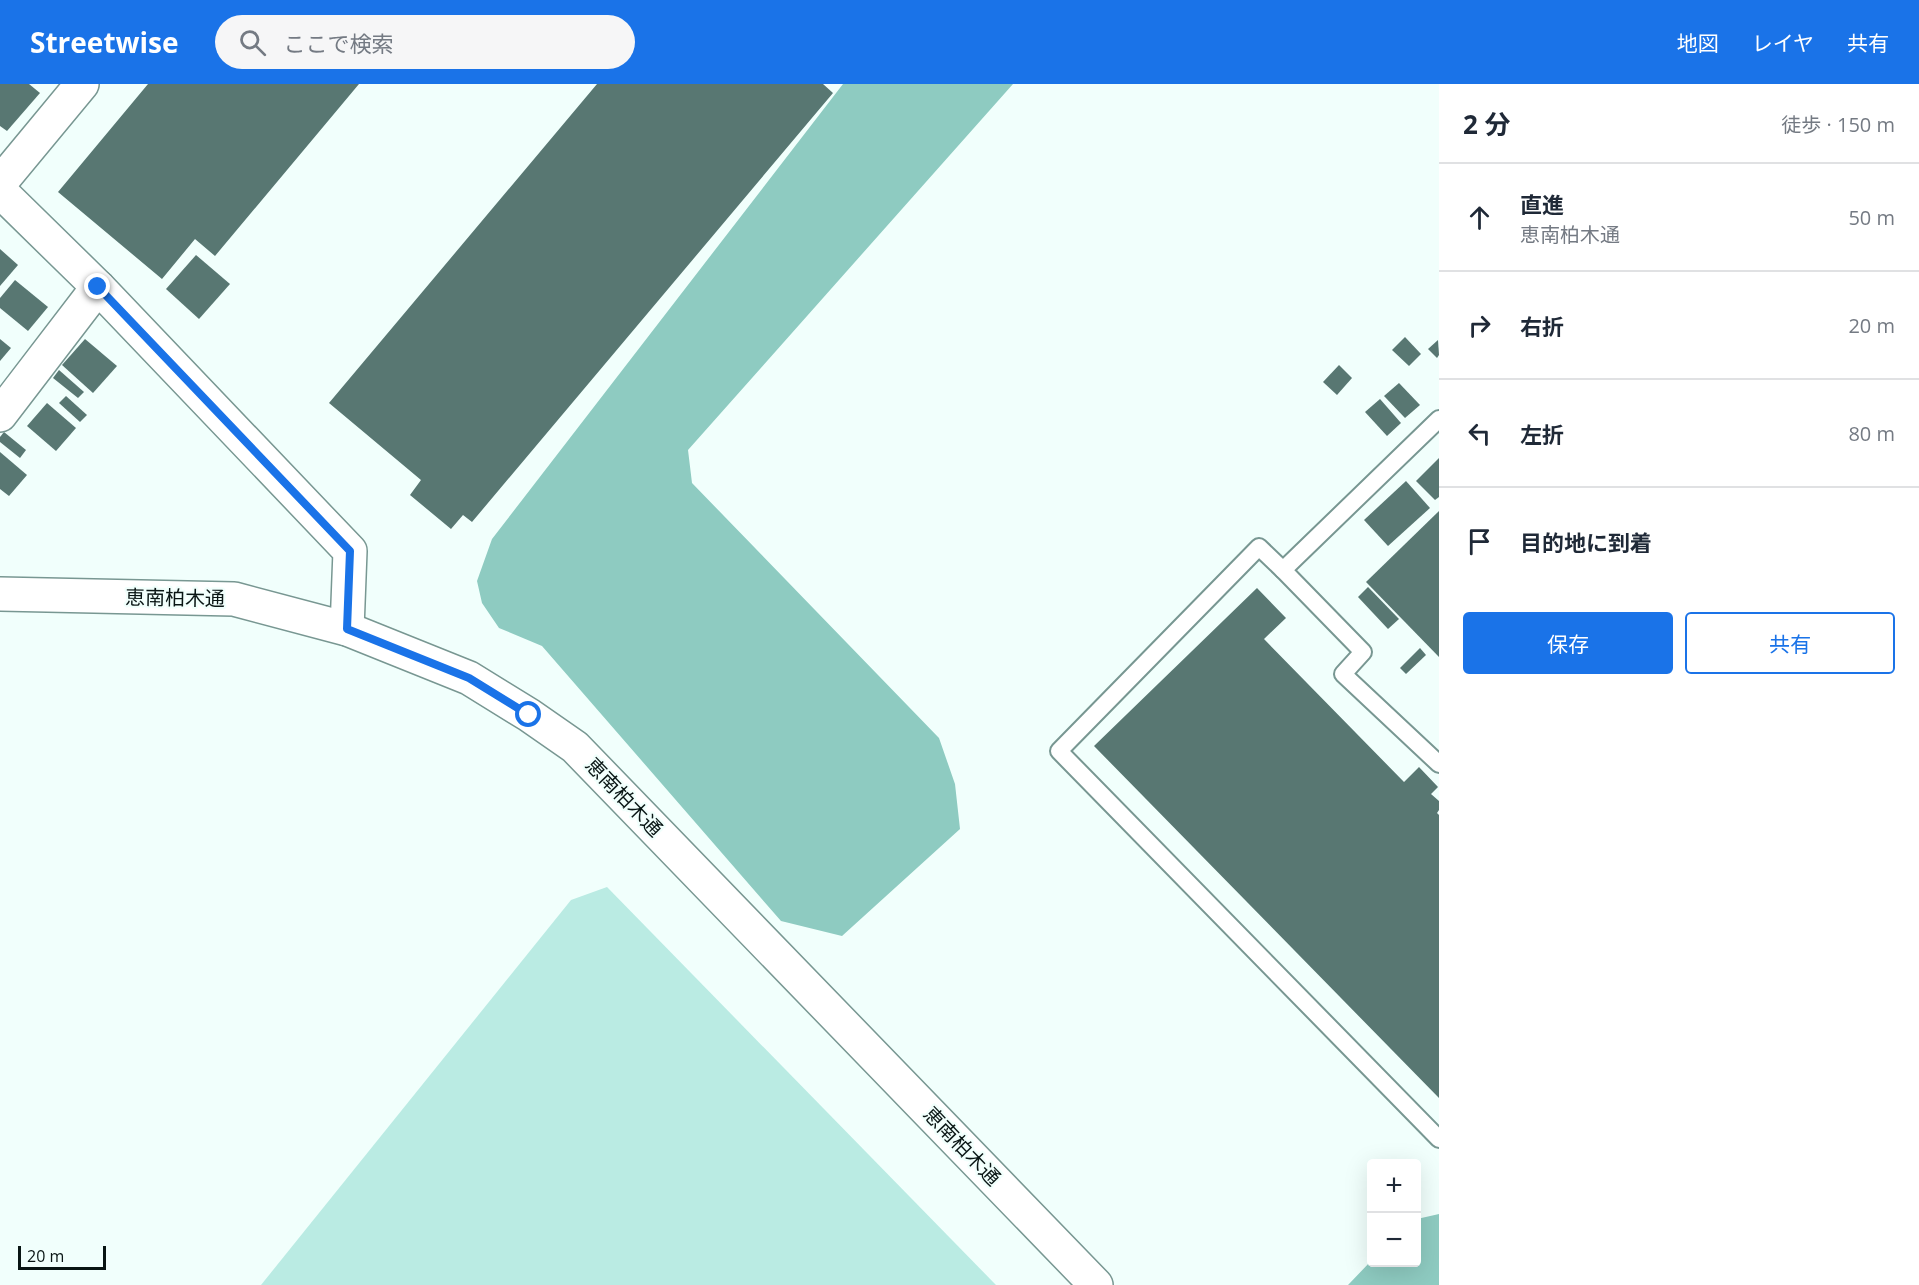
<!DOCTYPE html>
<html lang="ja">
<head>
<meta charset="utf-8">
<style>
	body { margin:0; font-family:"Open Sans","Noto Sans JP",sans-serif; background:#f6f6f7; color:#1f2937 }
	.controls { position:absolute; right:18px; bottom:18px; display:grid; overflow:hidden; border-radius:6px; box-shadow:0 6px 24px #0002 }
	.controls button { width:54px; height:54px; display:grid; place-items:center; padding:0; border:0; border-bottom:2px solid #e0e1e3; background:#fff; color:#1f2937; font:30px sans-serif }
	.scale { position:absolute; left:18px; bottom:15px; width:88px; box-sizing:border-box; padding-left:6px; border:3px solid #091514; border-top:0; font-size:16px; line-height:21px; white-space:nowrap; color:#091514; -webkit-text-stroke:4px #f1fffc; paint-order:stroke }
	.stop { position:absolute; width:18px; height:18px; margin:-14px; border:4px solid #1a73e8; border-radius:50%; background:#fff }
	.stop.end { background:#1a73e8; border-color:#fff; box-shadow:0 2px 6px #0008 }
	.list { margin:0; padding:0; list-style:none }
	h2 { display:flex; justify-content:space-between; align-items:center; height:78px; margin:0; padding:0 24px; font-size:26px }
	h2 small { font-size:20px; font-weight:400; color:#747a83 }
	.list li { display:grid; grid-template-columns:39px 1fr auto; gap:18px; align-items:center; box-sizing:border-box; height:108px; padding:0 24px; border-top:2px solid #e0e1e3 }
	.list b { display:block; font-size:22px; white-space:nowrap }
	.list p { margin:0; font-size:20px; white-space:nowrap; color:#747a83 }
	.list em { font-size:20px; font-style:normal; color:#747a83 }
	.actions { display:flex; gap:12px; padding:18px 24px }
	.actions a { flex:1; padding:14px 0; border:2px solid #1a73e8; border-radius:6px; text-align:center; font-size:21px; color:#1a73e8 }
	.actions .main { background:#1a73e8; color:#fff }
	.icon { flex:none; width:33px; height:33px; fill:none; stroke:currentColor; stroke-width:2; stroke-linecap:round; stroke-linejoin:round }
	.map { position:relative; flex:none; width:1439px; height:1201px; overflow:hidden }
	header { display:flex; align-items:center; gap:36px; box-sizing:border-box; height:84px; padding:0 30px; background:#1a73e8; color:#fff }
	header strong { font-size:28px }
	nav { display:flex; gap:33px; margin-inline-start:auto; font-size:21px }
	.search { width:420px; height:54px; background:#f6f6f7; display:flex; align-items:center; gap:15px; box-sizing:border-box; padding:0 21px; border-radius:33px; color:#747a83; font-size:22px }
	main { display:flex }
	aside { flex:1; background:#fff }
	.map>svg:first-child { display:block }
	.green { fill:#baebe3 }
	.forest { fill:#8ecbc1 }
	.building { fill:#587772 }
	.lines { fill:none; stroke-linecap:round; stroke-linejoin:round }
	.lane-casing { stroke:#789792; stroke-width:20 }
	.street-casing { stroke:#789792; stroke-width:36 }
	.secondary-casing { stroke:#789792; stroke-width:36 }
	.lane { stroke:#fff; stroke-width:16 }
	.street { stroke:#fff; stroke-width:33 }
	.secondary { stroke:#fff; stroke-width:33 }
	.route { stroke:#1a73e8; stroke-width:8 }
	.labels { text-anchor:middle; stroke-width:4.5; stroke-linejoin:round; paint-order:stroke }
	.street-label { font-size:20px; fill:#091514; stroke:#f1fffc }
</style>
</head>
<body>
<header>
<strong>Streetwise</strong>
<div class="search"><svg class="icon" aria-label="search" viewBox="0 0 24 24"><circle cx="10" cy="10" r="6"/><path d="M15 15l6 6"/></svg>ここで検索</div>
<nav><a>地図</a><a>レイヤ</a><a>共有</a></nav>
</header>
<main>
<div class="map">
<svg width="1439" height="1201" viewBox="0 0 1439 1201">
	<rect width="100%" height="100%" fill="#f1fffc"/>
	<!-- green -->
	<path class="green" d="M607 803 996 1201H261L571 816Z"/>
	<!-- forest -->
	<g class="forest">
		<path d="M843 0H1013L688 366 692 399 939 654 955 700 960 745 842 852 781 837 542 562 499 544 482 519 477 497 492 455Z"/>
		<path d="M1439 1130V1201H1348L1371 1177 1416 1178 1417 1135Z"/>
	</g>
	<!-- building -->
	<g class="building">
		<path d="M0 0H29L40 9 7 47 0 42Z"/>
		<path d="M148 0H359L215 172 195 155 162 195 58 108Z"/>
		<path d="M597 0H823L833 9 472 438 463 431 451 445 410 411 421 396 329 319Z"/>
		<path d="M0 165 18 181 0 202Z"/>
		<path d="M196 171 230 200 199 235 166 205Z"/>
		<path d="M15 196 48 223 28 247 0 224V214Z"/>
		<path d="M1405 253 1421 270 1409 282 1392 266Z"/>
		<path d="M0 255 11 264 0 277Z"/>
		<path d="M85 255 117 282 93 309 62 281Z"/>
		<path d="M1438 256 1439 271 1437 274 1428 265Z"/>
		<path d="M1339 281 1352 294 1337 311 1323 298Z"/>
		<path d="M59 286 84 308 78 314 53 294Z"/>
		<path d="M1399 299 1420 321 1405 334 1384 312Z"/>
		<path d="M66 312 87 331 80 338 59 319Z"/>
		<path d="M1380 315 1401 339 1387 352 1365 328Z"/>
		<path d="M47 319 76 344 56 367 27 342Z"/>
		<path d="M4 348 26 366 20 374 0 358V353Z"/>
		<path d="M0 368 27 391 9 412 0 405Z"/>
		<path d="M1439 374V413L1435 416 1416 397Z"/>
		<path d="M1406 397 1430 424 1388 462 1364 436Z"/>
		<path d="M1439 427V573L1366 498Z"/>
		<path d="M1368 503 1399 535 1388 545 1358 513Z"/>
		<path d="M1257 504 1286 534 1264 555 1404 698 1419 683 1438 703 1431 710 1439 717V726L1437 729 1439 731V1014L1094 662Z"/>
		<path d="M1420 564 1426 571 1406 590 1400 584Z"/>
	</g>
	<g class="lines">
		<!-- lane casing -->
		<g class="lane-casing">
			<g id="lane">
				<path d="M1439 335 1283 486 1259 463 1059 667 1439 1055"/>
				<path d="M1283 486 1363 568 1343 590 1439 680"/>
			</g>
		</g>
		<!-- street casing -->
		<g class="street-casing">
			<g id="street">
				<path d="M0 99 82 0"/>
				<path d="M0 107 98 203 350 467 347 545"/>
				<path d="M0 331 98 203"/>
			</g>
		</g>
		<!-- secondary casing -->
		<g class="secondary-casing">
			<path id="secondary" d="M0 510 234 515 347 545 469 594 529 631 575 663 1096 1201"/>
		</g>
		<!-- lane -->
		<use href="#lane" class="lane"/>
		<!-- street -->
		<use href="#street" class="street"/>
		<!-- secondary -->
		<use href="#secondary" class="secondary"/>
	</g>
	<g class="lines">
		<!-- route -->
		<path class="route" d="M98 203 350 467 347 545 469 594 529 631"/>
	</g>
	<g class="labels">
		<!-- street labels -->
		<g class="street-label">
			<text transform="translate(175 514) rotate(1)" y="7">恵南柏木通</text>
			<text transform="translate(624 713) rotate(46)" y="7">恵南柏木通</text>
			<text transform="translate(962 1062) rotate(46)" y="7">恵南柏木通</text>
		</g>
	</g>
</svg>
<div class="controls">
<button>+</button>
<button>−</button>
</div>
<div class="scale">20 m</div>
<div class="stop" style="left:529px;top:631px"></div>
<div class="stop end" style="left:98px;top:203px"></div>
</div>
<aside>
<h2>2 分<small>徒歩 · 150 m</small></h2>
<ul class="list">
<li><svg class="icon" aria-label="ahead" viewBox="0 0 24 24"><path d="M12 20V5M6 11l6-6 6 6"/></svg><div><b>直進</b><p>恵南柏木通</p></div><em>50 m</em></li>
<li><svg class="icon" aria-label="right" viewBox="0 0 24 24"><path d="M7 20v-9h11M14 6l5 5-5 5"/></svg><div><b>右折</b></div><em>20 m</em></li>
<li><svg class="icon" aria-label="left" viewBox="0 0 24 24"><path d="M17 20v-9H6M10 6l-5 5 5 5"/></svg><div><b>左折</b></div><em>80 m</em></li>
<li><svg class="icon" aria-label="arrive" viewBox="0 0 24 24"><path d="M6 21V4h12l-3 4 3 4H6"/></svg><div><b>目的地に到着</b></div></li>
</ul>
<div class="actions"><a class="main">保存</a><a>共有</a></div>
</aside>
</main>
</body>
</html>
